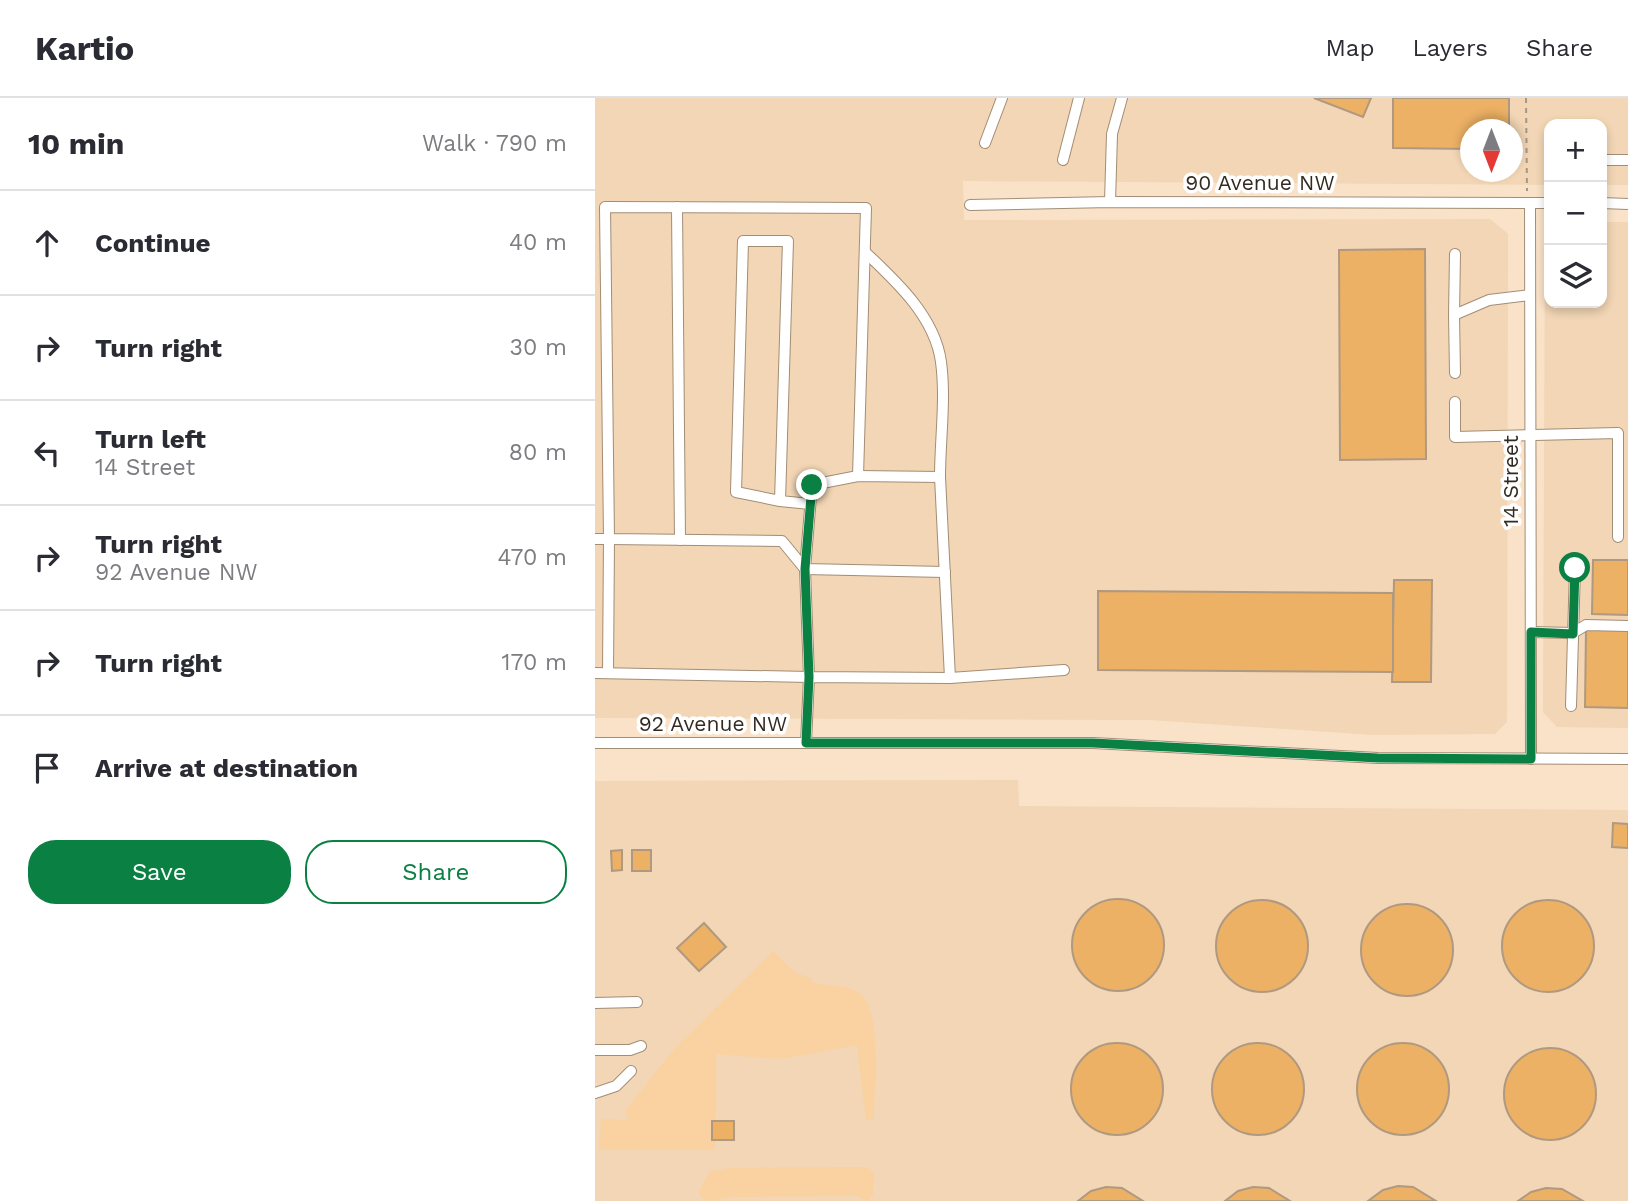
<!DOCTYPE html>
<html lang="en">
<head>
<meta charset="utf-8">
<style>
	body { margin:0; font-family:"Work Sans",sans-serif; background:#f7f7f7; color:#2b2b33 }
	.controls { position:absolute; right:21px; top:21px; display:grid; overflow:hidden; border-radius:14px; box-shadow:0 4px 10px #0003 }
	.controls button { width:63px; height:63px; display:grid; place-items:center; padding:0; border:0; border-bottom:2px solid #e1e1e2; background:#fff; color:#2b2b33; font:35px sans-serif }
	.compass { position:absolute; left:865px; top:21px; width:63px; height:63px; border-radius:50%; background:#fff; box-shadow:0 4px 10px #0003; rotate:180deg }
	.stop { position:absolute; width:21px; height:21px; margin:-16px; border:5px solid #0b8043; border-radius:50%; background:#fff }
	.stop.end { background:#0b8043; border-color:#fff; box-shadow:0 2px 7px #0008 }
	.list { margin:0; padding:0; list-style:none }
	h2 { display:flex; justify-content:space-between; align-items:center; height:91px; margin:0; padding:0 28px; font-size:30px }
	h2 small { font-size:23px; font-weight:400; color:#7c7c81 }
	.list li { display:grid; grid-template-columns:46px 1fr auto; gap:21px; align-items:center; box-sizing:border-box; height:105px; padding:0 28px; border-top:2px solid #e1e1e2 }
	.list b { display:block; font-size:26px; white-space:nowrap }
	.list p { margin:0; font-size:23px; white-space:nowrap; color:#7c7c81 }
	.list em { font-size:23px; font-style:normal; color:#7c7c81 }
	.actions { display:flex; gap:14px; padding:21px 28px }
	.actions a { flex:1; padding:16px 0; border:2px solid #0b8043; border-radius:28px; text-align:center; font-size:24px; color:#0b8043 }
	.actions .main { background:#0b8043; color:#fff }
	.icon { flex:none; width:38px; height:38px; fill:none; stroke:currentColor; stroke-width:2; stroke-linecap:round; stroke-linejoin:round }
	.map { position:relative; flex:none; width:1033px; height:1103px; overflow:hidden }
	header { display:flex; align-items:center; gap:42px; box-sizing:border-box; height:98px; padding:0 35px; background:#fff; border-bottom:2px solid #e1e1e2 }
	header strong { font-size:33px }
	nav { display:flex; gap:38px; margin-inline-start:auto; font-size:24px }
	main { display:flex }
	aside { flex:1; background:#fff }
	.map>svg:first-child { display:block }
	.built { fill:#f2d6b5; fill-rule:evenodd }
	.green { fill:#fad1a0 }
	.building { fill:#edb165; stroke:#af9980; stroke-width:2 }
	.lines { fill:none; stroke-linecap:round; stroke-linejoin:round }
	.minor-casing { stroke:#a28d75; stroke-width:12 }
	.path { stroke:#a79683; stroke-width:2; stroke-dasharray:5 5; stroke-linecap:butt }
	.minor { stroke:#fff; stroke-width:10 }
	.route { stroke:#0b8043; stroke-width:9 }
	.labels { text-anchor:middle; stroke-width:7; stroke-linejoin:round; paint-order:stroke }
	.street-label { font-size:21px; fill:#332a20; stroke:#fff }
</style>
</head>
<body>
<header>
<strong>Kartio</strong>
<nav><a>Map</a><a>Layers</a><a>Share</a></nav>
</header>
<main>
<aside>
<h2>10 min<small>Walk · 790 m</small></h2>
<ul class="list">
<li><svg class="icon" aria-label="ahead" viewBox="0 0 24 24"><path d="M12 20V5M6 11l6-6 6 6"/></svg><div><b>Continue</b></div><em>40 m</em></li>
<li><svg class="icon" aria-label="right" viewBox="0 0 24 24"><path d="M7 20v-9h11M14 6l5 5-5 5"/></svg><div><b>Turn right</b></div><em>30 m</em></li>
<li><svg class="icon" aria-label="left" viewBox="0 0 24 24"><path d="M17 20v-9H6M10 6l-5 5 5 5"/></svg><div><b>Turn left</b><p>14 Street</p></div><em>80 m</em></li>
<li><svg class="icon" aria-label="right" viewBox="0 0 24 24"><path d="M7 20v-9h11M14 6l5 5-5 5"/></svg><div><b>Turn right</b><p>92 Avenue NW</p></div><em>470 m</em></li>
<li><svg class="icon" aria-label="right" viewBox="0 0 24 24"><path d="M7 20v-9h11M14 6l5 5-5 5"/></svg><div><b>Turn right</b></div><em>170 m</em></li>
<li><svg class="icon" aria-label="arrive" viewBox="0 0 24 24"><path d="M6 21V4h12l-3 4 3 4H6"/></svg><div><b>Arrive at destination</b></div></li>
</ul>
<div class="actions"><a class="main">Save</a><a>Share</a></div>
</aside>
<div class="map">
<svg width="1033" height="1103" viewBox="0 0 1033 1103">
	<rect width="100%" height="100%" fill="#f9e2c8"/>
	<!-- built -->
	<g class="built">
		<path d="M0 0H1033V87H1007V26H954V87L368 83 369 122 895 121 913 136 912 624 900 636 779 637 555 622 0 620ZM876 32H918V74H876Z"/>
		<path d="M1007 124H1033V630L962 629 948 614 950 136 954 127V205H1007Z"/>
		<path d="M423 682 424 708 1033 712V1103H0V683Z"/>
	</g>
	<!-- green -->
	<g class="green">
		<path d="M178 853 199 874 217 881 218 885C233 888 250 886 264 895 288 911 279 994 279 1021L271 1022 262 947 186 961 121 956 120 1051 4 1052 6 1021 33 1022 30 1013 79 951Z"/>
		<path d="M271 1069 279 1074 278 1098 272 1103 263 1098 134 1099 118 1103 106 1100 104 1094 114 1074 132 1070Z"/>
	</g>
	<!-- building -->
	<g class="building">
		<path d="M719 0H776L768 19Z"/>
		<path d="M798 0H914V32H876V51L798 50Z"/>
		<path d="M830 151 831 361 745 362 744 152Z"/>
		<path d="M998 462H1033V517L997 516Z"/>
		<path d="M799 482H837L836 584H797Z"/>
		<path d="M503 493 798 495V574L503 572Z"/>
		<path d="M991 532H1033V610L990 609Z"/>
		<path d="M1018 725 1033 726V750L1017 749Z"/>
		<path d="M27 752V772L17 773 16 753Z"/>
		<rect x="37" y="752" width="19" height="21"/>
		<circle cx="523" cy="847" r="46"/>
		<circle cx="953" cy="848" r="46"/>
		<circle cx="667" cy="848" r="46"/>
		<circle cx="812" cy="852" r="46"/>
		<path d="M109 825 131 849 104 873 82 850Z"/>
		<circle cx="663" cy="991" r="46"/>
		<circle cx="808" cy="991" r="46"/>
		<circle cx="522" cy="991" r="46"/>
		<circle cx="955" cy="996" r="46"/>
		<rect x="117" y="1023" width="22" height="19"/>
		<path d="M803 1088 818 1089 841 1103H773L788 1092Z"/>
		<path d="M511 1089 527 1090 548 1103H483L496 1093Z"/>
		<path d="M658 1089 674 1090 695 1103H630L643 1093Z"/>
		<path d="M951 1090 967 1091 988 1103H923L936 1094Z"/>
	</g>
	<g class="lines">
		<!-- minor casing -->
		<g class="minor-casing">
			<g id="minor">
				<path d="M390 45 407 0"/>
				<path d="M468 62 484 0"/>
				<path d="M1007 62H1033"/>
				<path d="M515 104 517 36 527 0"/>
				<path d="M935 105 936 661"/>
				<path d="M1007 105 1033 106"/>
				<path d="M375 107 515 104 954 105"/>
				<path d="M82 109 85 442"/>
				<path d="M270 154C301 183 340 219 346 264 351 301 345 342 345 379"/>
				<path d="M860 156 859 217 894 202 935 197"/>
				<path d="M859 217 860 275"/>
				<path d="M860 304V339L1023 335V439"/>
				<path d="M263 378 271 110 10 109 14 441 187 443 210 471 350 474"/>
				<path d="M185 403 141 394 148 143H193L185 403 215 406"/>
				<path d="M0 441H14L13 575"/>
				<path d="M936 534 978 535 991 527 1033 528"/>
				<path d="M0 575 214 579 210 471 217 387 263 378 345 379 355 580 214 579 211 645"/>
				<path d="M355 580 469 572"/>
				<path d="M976 608 980 470"/>
				<path d="M0 645H498L783 660 1033 661"/>
				<path d="M0 905 42 904"/>
				<path d="M0 952H35L46 948"/>
				<path d="M0 995 21 988 36 973"/>
			</g>
		</g>
		<!-- path -->
		<path class="path" d="M931 0 932 93"/>
		<!-- minor -->
		<use href="#minor" class="minor"/>
	</g>
	<g class="lines">
		<!-- route -->
		<path class="route" d="M217 387 210 471 214 579 211 645H498L783 660 936 661V534L978 536 980 470"/>
	</g>
	<g class="labels">
		<!-- street labels -->
		<g class="street-label">
			<text x="665" y="92">90 Avenue NW</text>
			<text transform="translate(916 383) rotate(-90)" y="7">14 Street</text>
			<text x="118" y="633">92 Avenue NW</text>
		</g>
	</g>
</svg>
<div class="controls">
<button>+</button>
<button>−</button>
<button><svg class="icon" aria-label="layers" viewBox="0 0 24 24"><path d="M12 4l9 5-9 5-9-5zM3 14l9 5 9-5"/></svg></button>
</div>
<svg class="compass" viewBox="-18 -18 36 36"><path d="M0-13l5 13h-10z" fill="#e53935"/><path d="M0 13l5-13h-10z" fill="#7c7c81"/></svg>
<div class="stop" style="left:980px;top:470px"></div>
<div class="stop end" style="left:217px;top:387px"></div>
</div>
</main>
</body>
</html>
